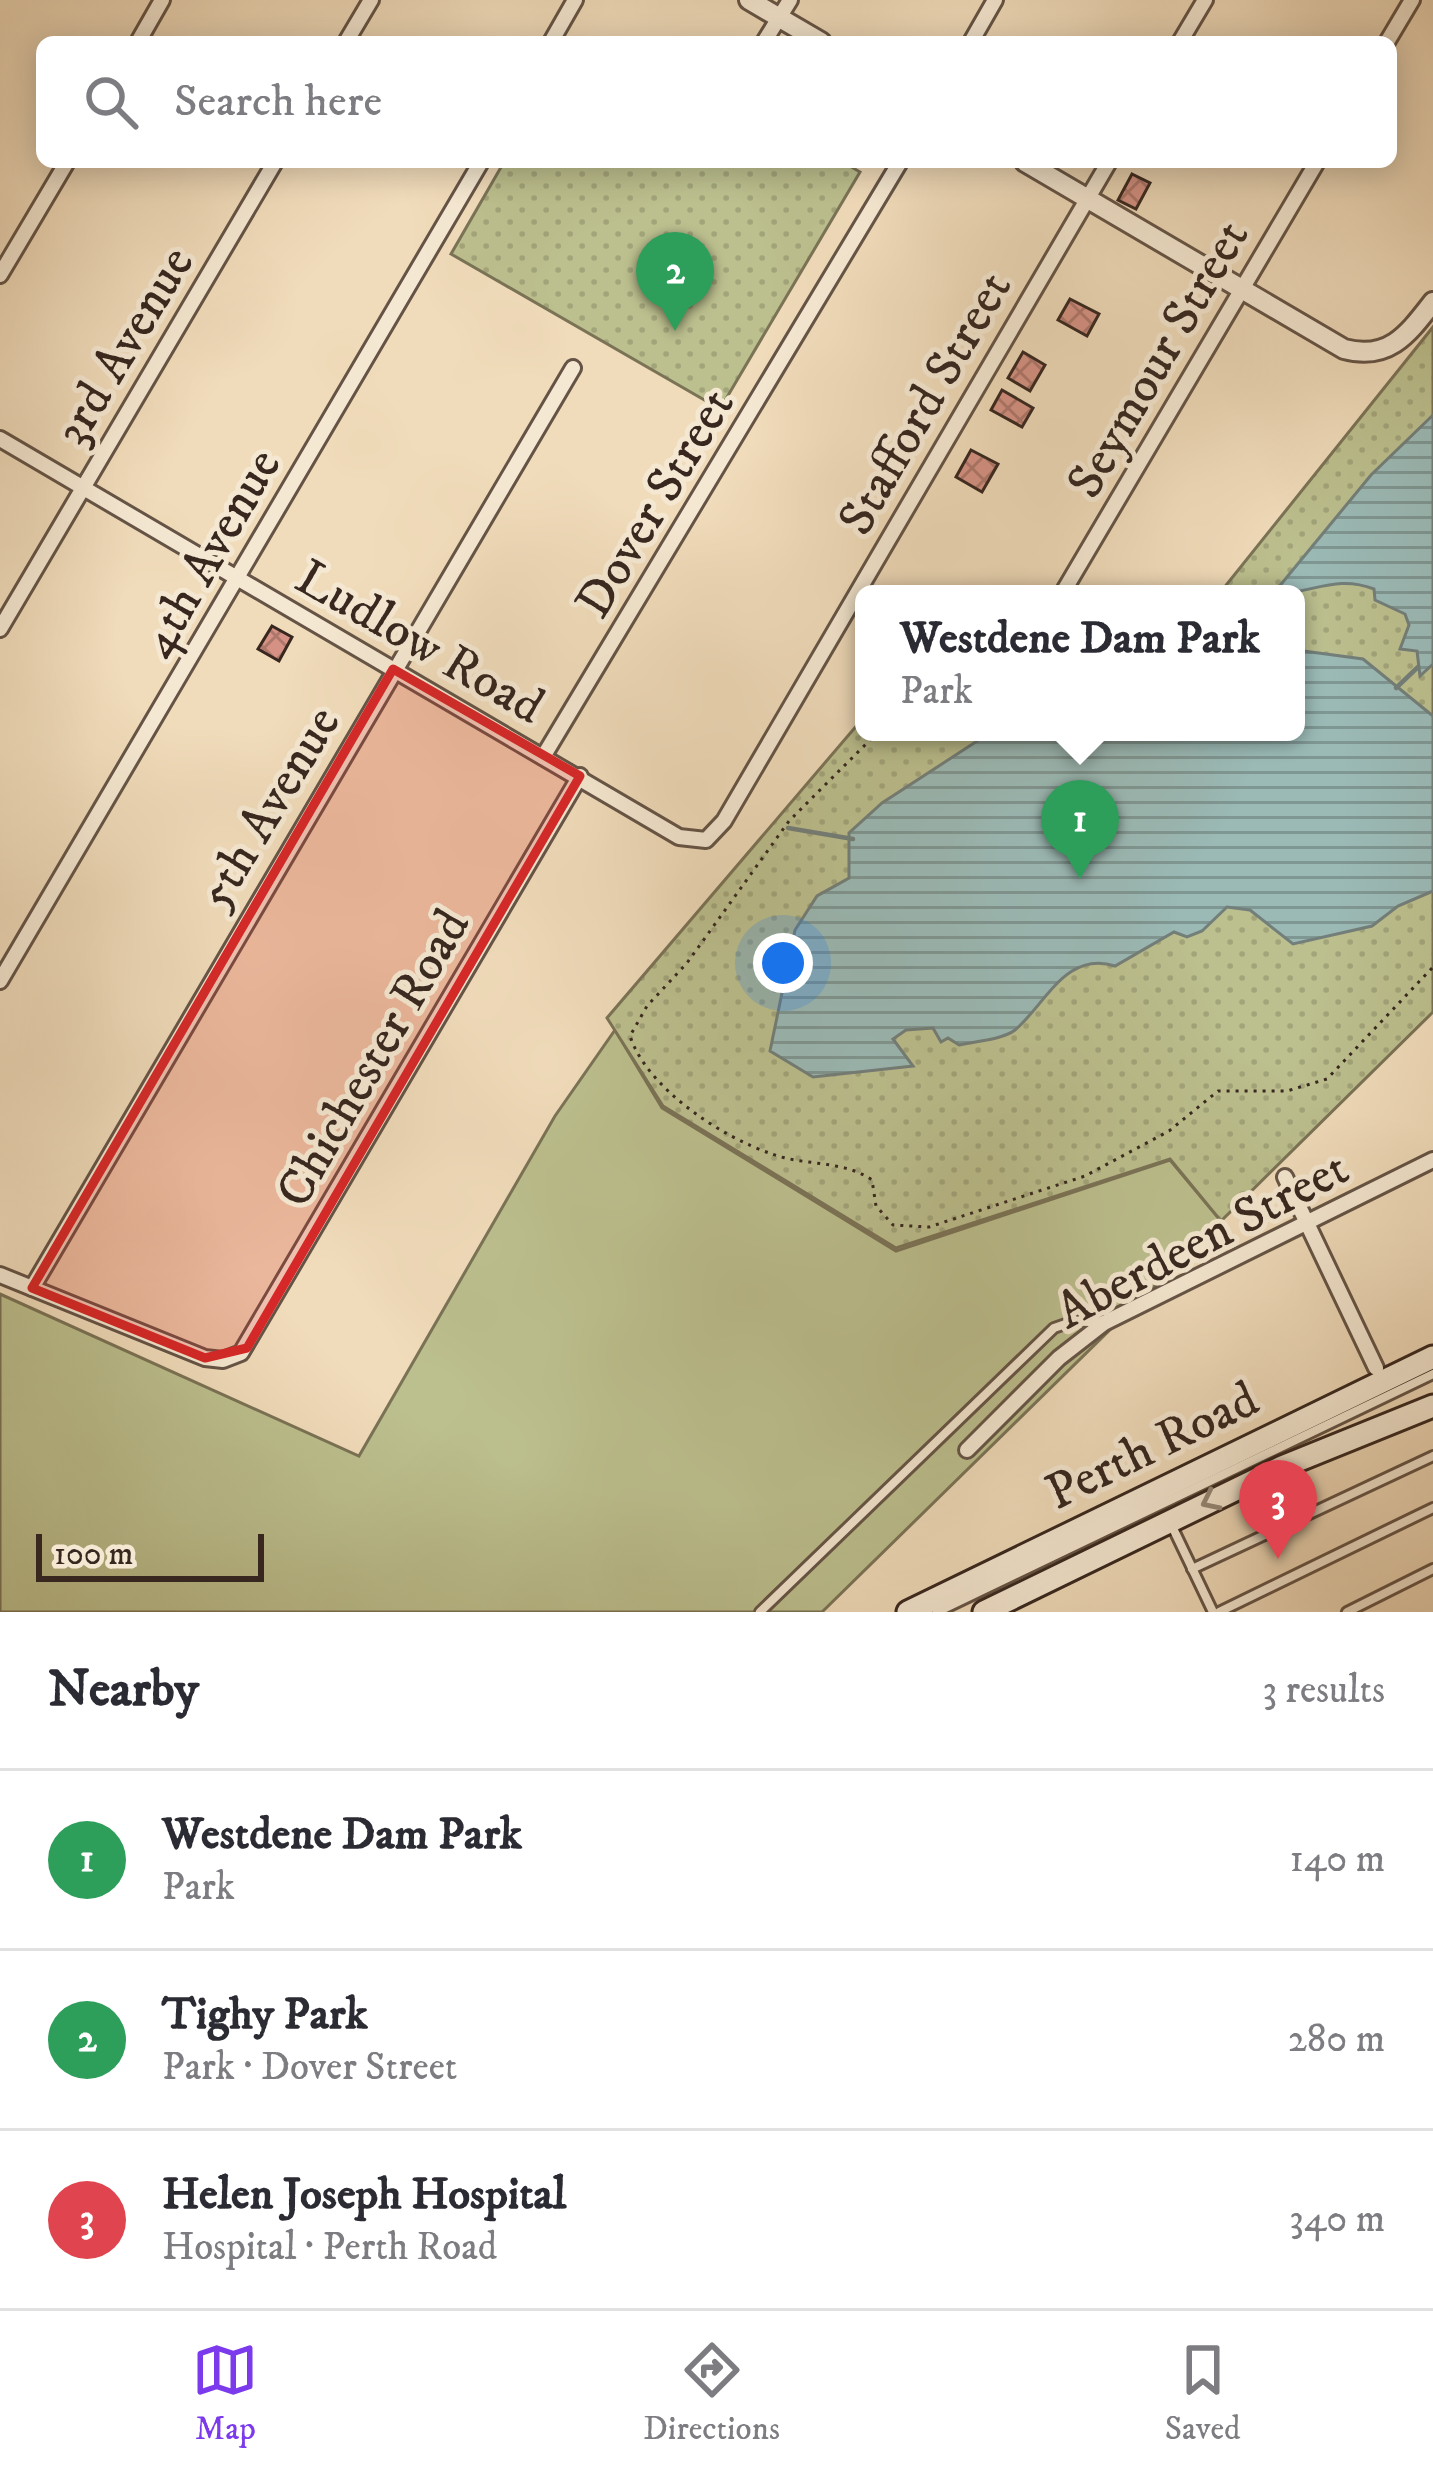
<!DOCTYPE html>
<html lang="en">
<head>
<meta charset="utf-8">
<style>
	body { margin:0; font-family:"IM FELL DW Pica",serif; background:#f7f7f7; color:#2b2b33 }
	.scale { position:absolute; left:36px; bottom:30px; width:228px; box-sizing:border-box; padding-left:12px; border:6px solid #37271f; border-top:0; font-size:33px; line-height:42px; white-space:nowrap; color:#37271f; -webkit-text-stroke:9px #f5e8d2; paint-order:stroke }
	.you { position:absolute; left:783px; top:963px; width:42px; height:42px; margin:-30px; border:9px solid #fff; border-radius:50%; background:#1a73e8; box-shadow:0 0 0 18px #1a73e833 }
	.badge { display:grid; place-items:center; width:78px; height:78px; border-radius:50%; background:#7c3aed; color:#fff; font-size:39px; font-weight:700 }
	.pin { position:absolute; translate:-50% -99px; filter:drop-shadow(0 3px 6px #0008) }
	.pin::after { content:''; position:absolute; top:63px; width:42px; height:36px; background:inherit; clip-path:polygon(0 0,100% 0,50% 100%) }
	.popup { position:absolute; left:855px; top:585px; width:450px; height:156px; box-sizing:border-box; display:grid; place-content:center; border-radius:18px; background:#fff; filter:drop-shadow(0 3px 9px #0005); font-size:39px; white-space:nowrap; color:#7c7c81 }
	.popup b { font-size:45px; color:#2b2b33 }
	.popup::after { content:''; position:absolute; left:50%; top:100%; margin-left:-24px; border:24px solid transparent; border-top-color:#fff }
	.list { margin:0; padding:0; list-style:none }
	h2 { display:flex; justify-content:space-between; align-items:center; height:156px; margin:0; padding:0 48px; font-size:51px }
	h2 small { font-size:39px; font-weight:400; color:#7c7c81 }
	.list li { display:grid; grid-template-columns:78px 1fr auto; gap:36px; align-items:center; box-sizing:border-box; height:180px; padding:0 48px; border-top:3px solid #e1e1e2 }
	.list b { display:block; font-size:45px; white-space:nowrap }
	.list p { margin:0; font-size:39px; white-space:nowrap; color:#7c7c81 }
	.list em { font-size:39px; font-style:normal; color:#7c7c81 }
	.icon { flex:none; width:66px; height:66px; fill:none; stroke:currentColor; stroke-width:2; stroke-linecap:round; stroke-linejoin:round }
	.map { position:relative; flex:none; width:1433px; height:1612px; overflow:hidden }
	.search { position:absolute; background:#fff; box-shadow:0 6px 30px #0003; left:36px; right:36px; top:36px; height:132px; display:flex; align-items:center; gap:30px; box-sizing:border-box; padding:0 42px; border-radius:18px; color:#7c7c81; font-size:45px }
	.sheet { height:696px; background:#fff }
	nav { display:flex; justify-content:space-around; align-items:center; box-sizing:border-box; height:168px; border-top:3px solid #e1e1e2; background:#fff; font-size:33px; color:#7c7c81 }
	nav a { display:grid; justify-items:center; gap:6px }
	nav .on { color:#7c3aed }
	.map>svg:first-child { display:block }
	.grass { fill:#bcbf8e; stroke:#7a7356; stroke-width:3 }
	.park { fill:url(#park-dots); stroke:#7a7356; stroke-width:3 }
	.water { fill:url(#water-rules); stroke:#737f7a; stroke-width:3 }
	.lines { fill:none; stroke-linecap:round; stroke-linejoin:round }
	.stream { stroke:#737f7a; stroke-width:4.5 }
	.building { fill:url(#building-cross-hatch); stroke:#37271f; stroke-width:3 }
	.service-casing { stroke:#655446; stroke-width:14 }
	.minor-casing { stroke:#655446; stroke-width:20 }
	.tertiary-casing { stroke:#655446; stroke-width:24 }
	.secondary-casing { stroke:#37271f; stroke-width:27 }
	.path { stroke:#37271f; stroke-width:3; stroke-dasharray:3 6; stroke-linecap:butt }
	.service { stroke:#f5e8d2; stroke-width:8 }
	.minor { stroke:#f5e8d2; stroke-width:14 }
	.tertiary { stroke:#f5e8d2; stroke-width:18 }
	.secondary { stroke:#f5e8d2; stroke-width:21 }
	.oneway { stroke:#968878 }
	.marked { fill:#d62828; fill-opacity:0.2; stroke:#d62828; stroke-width:9; stroke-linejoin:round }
	.labels { text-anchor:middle; stroke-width:10; stroke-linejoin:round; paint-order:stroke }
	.street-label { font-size:51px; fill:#37271f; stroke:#f5e8d2 }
</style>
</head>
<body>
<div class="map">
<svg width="1433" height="1612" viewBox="0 0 1433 1612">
	<defs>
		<pattern id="park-dots" width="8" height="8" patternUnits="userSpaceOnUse" patternTransform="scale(3)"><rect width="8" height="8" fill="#bcbf8e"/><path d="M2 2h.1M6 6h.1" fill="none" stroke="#a2a47a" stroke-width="1.8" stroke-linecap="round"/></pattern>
		<pattern id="water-rules" width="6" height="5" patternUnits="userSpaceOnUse" patternTransform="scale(3)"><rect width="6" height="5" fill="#9bbab6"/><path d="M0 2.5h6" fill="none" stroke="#7f9793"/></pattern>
		<pattern id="building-cross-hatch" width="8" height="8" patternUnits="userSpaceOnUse" patternTransform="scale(3)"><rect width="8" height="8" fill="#d59284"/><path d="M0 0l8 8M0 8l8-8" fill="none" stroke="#ae776b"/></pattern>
	</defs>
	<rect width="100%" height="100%" fill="#f0dbba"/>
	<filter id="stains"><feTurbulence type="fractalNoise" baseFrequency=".00167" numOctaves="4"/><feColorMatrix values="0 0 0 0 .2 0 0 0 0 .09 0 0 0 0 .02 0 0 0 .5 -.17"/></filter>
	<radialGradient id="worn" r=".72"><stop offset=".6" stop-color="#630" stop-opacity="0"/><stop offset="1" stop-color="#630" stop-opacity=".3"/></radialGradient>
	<!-- grass -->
	<path class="grass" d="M615 1030 662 1108 896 1251 1170 1160 1221 1221 822 1612H0V1294L359 1456 555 1116Z"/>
	<!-- park -->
	<g class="park">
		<path d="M504 162H843L860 172 720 409 451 254Z"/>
		<path d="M1433 327V1012L1221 1221 1170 1159 896 1248 663 1106 607 1018 864 717V732H1296V594H1219Z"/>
	</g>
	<!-- water -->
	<g class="water">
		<path d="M1433 415V664L1420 676 1417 651 1400 649 1409 625 1405 614 1375 600 1374 589C1335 574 1312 594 1273 594L1371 475Z"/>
		<path d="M1296 650 1363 659 1433 716V891L1398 906 1372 926 1293 944 1250 910 1227 907 1202 931 1187 937 1174 932 1115 966C1066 950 1045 1005 1015 1030 1002 1040 975 1041 959 1045L948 1038 941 1042 933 1028 906 1030 893 1039 913 1066 813 1077 770 1051 795 930 817 896 849 878V833L882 803 991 732H1296Z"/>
	</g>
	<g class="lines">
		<!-- stream -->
		<g class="stream">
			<path d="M1396 688 1418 667"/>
			<path d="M788 828 853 839"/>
		</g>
	</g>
	<!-- building -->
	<g class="building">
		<path d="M1132 174 1150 183 1136 209 1118 200Z"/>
		<path d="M1070 299 1099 314 1087 336 1058 320Z"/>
		<path d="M1023 352 1045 365 1030 391 1008 378Z"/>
		<path d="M1002 390 1033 408 1022 427 991 410Z"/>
		<path d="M971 450 998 464 982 492 956 477Z"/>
		<path d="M272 626 292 637 279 661 258 649Z"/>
	</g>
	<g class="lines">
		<!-- service casing -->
		<g class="service-casing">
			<g id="service">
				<path d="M1170 1522 1213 1612"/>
				<path d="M1192 1569 1433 1456"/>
				<path d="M760 1612 1054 1328 1074 1321 1103 1323"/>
				<path d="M937 1612 1433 1374"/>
				<path d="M1219 1612 1433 1508"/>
				<path d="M1347 1612 1433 1569"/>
			</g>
		</g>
		<!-- minor casing -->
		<g class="minor-casing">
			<g id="minor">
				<path d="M138 42 162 0"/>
				<path d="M346 42 371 0"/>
				<path d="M551 42 575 0"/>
				<path d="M764 42 790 0"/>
				<path d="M971 42 995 0"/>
				<path d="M1180 42 1205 0"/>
				<path d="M1387 42 1412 0"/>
				<path d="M0 275 67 162"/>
				<path d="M0 439 679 837 706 840 724 821 1109 162"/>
				<path d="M1062 594 1317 162"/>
				<path d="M0 629 275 162"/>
				<path d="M543 757 900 162"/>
				<path d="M0 981 481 162"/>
				<path d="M1285 1177 1376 1368"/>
				<path d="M0 1275 205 1358 223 1360 241 1353 580 776"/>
				<path d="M32 1288 573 368"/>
				<path d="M967 1450 1059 1358 1104 1323 1433 1160"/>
			</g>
		</g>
		<!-- tertiary casing -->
		<g class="tertiary-casing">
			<g id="tertiary">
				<path d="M749 0 821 42"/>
				<path d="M1025 162 1344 349C1389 361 1408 334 1433 302"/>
			</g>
		</g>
		<!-- secondary casing -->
		<g class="secondary-casing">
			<g id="secondary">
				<path d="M908 1612 1433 1357"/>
				<path d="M984 1612 1282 1467 1433 1406"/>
			</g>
		</g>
		<!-- path -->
		<path class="path" d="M878 732 789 821 687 963 647 1006 630 1036C647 1088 721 1137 772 1154 804 1166 844 1160 872 1180L876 1206 893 1225 929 1227 1085 1176 1169 1131 1218 1091H1287L1327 1079 1433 967"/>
		<!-- service -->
		<use href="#service" class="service"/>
		<!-- minor -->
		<use href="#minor" class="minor"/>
		<!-- tertiary -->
		<use href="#tertiary" class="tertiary"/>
		<!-- secondary -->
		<use href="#secondary" class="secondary"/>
	</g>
	<!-- one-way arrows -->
	<defs><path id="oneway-chevron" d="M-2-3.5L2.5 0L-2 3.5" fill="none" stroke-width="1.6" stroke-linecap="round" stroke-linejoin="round" transform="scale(3)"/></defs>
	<use class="oneway" href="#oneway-chevron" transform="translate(1210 1501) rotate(154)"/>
	<!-- marked area -->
	<path class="marked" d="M393 669 580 776 247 1348 205 1358 32 1288Z"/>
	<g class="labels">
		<!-- street labels -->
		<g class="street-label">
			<text transform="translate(122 345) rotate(-59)" y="18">3rd Avenue</text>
			<text transform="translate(1156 358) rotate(-60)" y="18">Seymour Street</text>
			<text transform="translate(923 402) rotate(-60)" y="18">Stafford Street</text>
			<text transform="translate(653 502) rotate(-59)" y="18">Dover Street</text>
			<text transform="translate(208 552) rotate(-60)" y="18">4th Avenue</text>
			<text transform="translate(421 640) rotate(30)" y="18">Ludlow Road</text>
			<text transform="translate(267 807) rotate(-59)" y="18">5th Avenue</text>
			<text transform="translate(371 1057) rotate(-60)" y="18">Chichester Road</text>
			<text transform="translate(1201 1238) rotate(-28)" y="18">Aberdeen Street</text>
			<text transform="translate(1151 1444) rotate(-26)" y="18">Perth Road</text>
		</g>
	</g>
	<rect width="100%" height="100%" filter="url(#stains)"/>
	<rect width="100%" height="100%" fill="url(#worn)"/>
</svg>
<div class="scale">100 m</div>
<div class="you"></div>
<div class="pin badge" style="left:1080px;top:879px;background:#2e9e5b">1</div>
<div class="popup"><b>Westdene Dam Park</b>Park</div>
<div class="pin badge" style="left:675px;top:331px;background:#2e9e5b">2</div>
<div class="pin badge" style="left:1278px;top:1559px;background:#e0444e">3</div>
<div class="search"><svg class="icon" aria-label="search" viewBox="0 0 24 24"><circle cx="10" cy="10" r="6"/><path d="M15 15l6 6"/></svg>Search here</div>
</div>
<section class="sheet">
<h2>Nearby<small>3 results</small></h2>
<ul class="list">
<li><span class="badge" style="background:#2e9e5b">1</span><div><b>Westdene Dam Park</b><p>Park</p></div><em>140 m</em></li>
<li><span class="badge" style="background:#2e9e5b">2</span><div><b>Tighy Park</b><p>Park · Dover Street</p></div><em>280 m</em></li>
<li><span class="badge" style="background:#e0444e">3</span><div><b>Helen Joseph Hospital</b><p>Hospital · Perth Road</p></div><em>340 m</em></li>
</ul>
</section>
<nav>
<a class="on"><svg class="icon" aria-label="map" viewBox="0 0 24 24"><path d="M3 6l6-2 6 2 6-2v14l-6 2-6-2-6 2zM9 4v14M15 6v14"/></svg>Map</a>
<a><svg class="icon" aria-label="directions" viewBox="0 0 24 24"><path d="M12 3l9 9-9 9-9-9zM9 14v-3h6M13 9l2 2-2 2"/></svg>Directions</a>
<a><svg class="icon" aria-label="saved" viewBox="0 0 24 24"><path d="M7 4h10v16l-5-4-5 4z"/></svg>Saved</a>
</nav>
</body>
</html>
